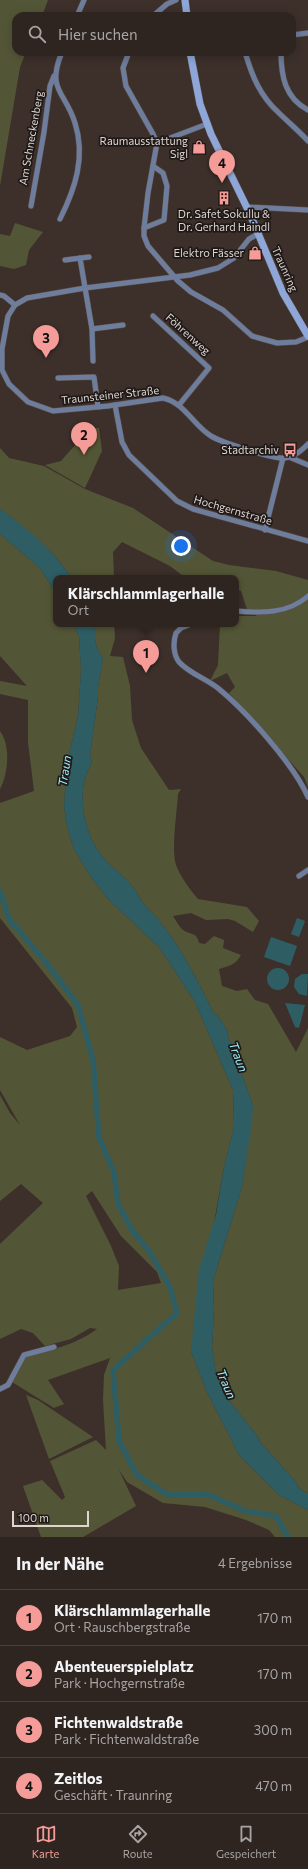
<!DOCTYPE html>
<html lang="de">
<head>
<meta charset="utf-8">
<style>
	body { margin:0; font-family:Commissioner,sans-serif; background:#362c29; color:#f1f3f6 }
	.scale { position:absolute; left:12px; bottom:10px; width:77px; box-sizing:border-box; padding-left:4px; border:2px solid #ded5d1; border-top:0; font-size:11px; line-height:14px; white-space:nowrap; color:#ded5d1; -webkit-text-stroke:3px #1f1917; paint-order:stroke }
	.you { position:absolute; left:181px; top:546px; width:14px; height:14px; margin:-10px; border:3px solid #fff; border-radius:50%; background:#1a73e8; box-shadow:0 0 0 6px #1a73e833 }
	.badge { display:grid; place-items:center; width:26px; height:26px; border-radius:50%; background:#f59b98; color:#111; font-size:13px; font-weight:700 }
	.pin { position:absolute; translate:-50% -33px; filter:drop-shadow(0 1px 2px #0008) }
	.pin::after { content:''; position:absolute; top:21px; width:14px; height:12px; background:inherit; clip-path:polygon(0 0,100% 0,50% 100%) }
	.popup { position:absolute; left:53px; top:575px; width:186px; height:52px; box-sizing:border-box; display:grid; place-content:center; border-radius:8px; background:#2e2420; filter:drop-shadow(0 1px 3px #0005); font-size:13px; white-space:nowrap; color:#a7a4a5 }
	.popup b { font-size:15px; color:#f1f3f6 }
	.popup::after { content:''; position:absolute; left:50%; top:100%; margin-left:-8px; border:8px solid transparent; border-top-color:#2e2420 }
	.list { margin:0; padding:0; list-style:none }
	h2 { display:flex; justify-content:space-between; align-items:center; height:52px; margin:0; padding:0 16px; font-size:17px }
	h2 small { font-size:13px; font-weight:400; color:#a7a4a5 }
	.list li { display:grid; grid-template-columns:26px 1fr auto; gap:12px; align-items:center; box-sizing:border-box; height:56px; padding:0 16px; border-top:1px solid #49413e }
	.list b { display:block; font-size:15px; white-space:nowrap }
	.list p { margin:0; font-size:13px; white-space:nowrap; color:#a7a4a5 }
	.list em { font-size:13px; font-style:normal; color:#a7a4a5 }
	.icon { flex:none; width:22px; height:22px; fill:none; stroke:currentColor; stroke-width:2; stroke-linecap:round; stroke-linejoin:round }
	.map { position:relative; flex:none; width:308px; height:1537px; overflow:hidden }
	.search { position:absolute; background:#2e2420; box-shadow:0 2px 10px #0003; left:12px; right:12px; top:12px; height:44px; display:flex; align-items:center; gap:10px; box-sizing:border-box; padding:0 14px; border-radius:12px; color:#a7a4a5; font-size:15px }
	.sheet { height:276px; background:#2e2420 }
	nav { display:flex; justify-content:space-around; align-items:center; box-sizing:border-box; height:56px; border-top:1px solid #49413e; background:#2e2420; font-size:11px; color:#a7a4a5 }
	nav a { display:grid; justify-items:center; gap:2px }
	nav .on { color:#f59b98 }
	.map>svg:first-child { display:block }
	.green { fill:#535636; fill-rule:evenodd }
	.water { fill:#2e5e64 }
	.lines { fill:none; stroke-linecap:round; stroke-linejoin:round }
	.canal { stroke:#2e5e64; stroke-width:5.5 }
	.street-casing { stroke:#5a4e49; stroke-width:6 }
	.secondary-casing { stroke:#5a4e49; stroke-width:8 }
	.street { stroke:#6e7d9c; stroke-width:5 }
	.secondary { stroke:#8ea7d8; stroke-width:7 }
	.labels { text-anchor:middle; stroke-width:3.5; stroke-linejoin:round; paint-order:stroke }
	.street-label { font-size:11px; fill:#ded5d1; stroke:#1f1917 }
	.poi-label { font-size:11px; fill:#ded5d1; stroke:#1f1917; text-anchor:end }
	.water-label { font-size:12px; font-style:italic; fill:#9beffb; stroke:#1f1917 }
</style>
</head>
<body>
<div class="map">
<svg width="308" height="1537" viewBox="0 0 308 1537">
	<rect width="100%" height="100%" fill="#3d302b"/>
	<!-- green -->
	<g class="green">
		<path d="M0 0H48L42 16H16V52H26L20 67 0 186Z"/>
		<path d="M15 223 43 232 29 250 26 265 14 269 0 266V234L10 236Z"/>
		<path d="M88 428H99L102 451 85 488 45 465 61 461 76 444Z"/>
		<path d="M0 448 9 458 44 466 85 489 133 508 213 561 229 565 276 571 308 580V787L304 777 229 693 235 687 227 673 210 681 218 665 220 624H236V616H257L247 609 241 591 236 589V578H186L170 566 122 542 113 552 114 578H71C56 552 24 527 0 509Z"/>
		<path d="M0 534 40 568 56 593V624H73L79 636 81 670 78 717 67 762 64 806 67 827 74 849 89 874 107 898 159 947 195 1002 233 1090 234 1127 224 1167 191 1351 206 1390 239 1455 279 1495 308 1510V1537H275L269 1530 246 1520 205 1507 163 1503 127 1482 119 1470 136 1506 83 1537H41L23 1486 42 1480 62 1500 65 1497 50 1461 96 1440 106 1450 103 1400 104 1375 110 1358 48 1380 64 1404 54 1408 12 1382 26 1355C51 1350 76 1345 97 1329L90 1328 71 1339 45 1346 33 1333 21 1329 0 1339V1244L43 1203 21 1184 0 1201V1095L10 1113 20 1125 0 1090V1037L27 1050 70 1036 77 1027 72 1008 0 918V803L34 791 28 742V700L0 694V681L27 686 0 656ZM92 1191 121 1236 157 1272 161 1283 118 1290 119 1266 111 1246 86 1196Z"/>
		<path d="M92 624H114L115 638 110 656 123 657 130 686 132 720 141 748 169 790 181 789 178 794C177 811 171 850 176 865 181 878 189 888 198 899L247 907 259 921 253 932 235 921 228 919 206 920 191 913 173 916C176 920 179 927 183 930 190 935 197 932 199 943L205 944 214 936 224 940 223 948 241 955C236 965 228 966 219 969L222 986 237 991 247 989 255 1000 268 1004 296 1052 308 1028V1494L299 1488 296 1482 260 1442 258 1437 224 1394 216 1374 212 1347 214 1310 213 1281 242 1187 253 1105 238 1064 234 1059 233 1046 229 1040 227 1030 218 1016 213 1012C197 979 181 947 157 918 153 913 147 908 143 903 139 897 136 890 131 885 122 874 110 866 101 855 83 832 75 788 92 763L90 756 98 697V686L103 659 97 648 95 640V631Z"/>
		<path d="M0 731C11 746 8 774 0 789Z"/>
		<path d="M26 1395 38 1400 93 1437 49 1459Z"/>
	</g>
	<!-- water -->
	<g class="water">
		<path d="M0 509C24 526 56 552 71 578H56V593L40 568 0 534Z"/>
		<path d="M73 624H92L95 631V640L97 648 103 659 98 686V697L90 756 92 763C75 788 83 832 101 855 110 866 122 874 131 885 136 890 139 897 143 903 147 908 153 913 157 918 181 947 197 979 213 1012L218 1016 227 1030 229 1040 233 1046 234 1059 238 1064 253 1105 252 1121 242 1187 213 1281 214 1310 212 1347 216 1374 224 1394 258 1437 260 1442 296 1482 299 1488 308 1494V1510L279 1495 239 1455 206 1390 191 1351 199 1269 216 1215 224 1167 234 1127 233 1090 195 1002 159 947 107 898 89 874 74 849 67 827 64 806 67 762 78 717 81 670 79 636Z"/>
		<path d="M297 918 305 921 299 937 291 934Z"/>
		<path d="M271 937 297 946 290 966 264 957Z"/>
		<circle cx="278" cy="979" r="11"/>
		<path d="M302 974H308L307 996 299 994 294 987 295 979Z"/>
		<path d="M285 1003 305 1005 299 1028 295 1027Z"/>
	</g>
	<g class="lines">
		<!-- canal -->
		<path class="canal" d="M0 891 9 919 48 965 78 1005 93 1060 99 1138 114 1172 118 1204 132 1230 149 1251 170 1287 177 1313 113 1370 119 1441 137 1475 168 1495 207 1494 245 1511 276 1516 288 1537"/>
		<!-- street casing -->
		<g class="street-casing">
			<g id="street">
				<path d="M77 16 84 0"/>
				<path d="M153 16 167 4 176 0"/>
				<path d="M292 35 308 33"/>
				<path d="M129 52 123 68 126 86 153 134 157 143 148 193 144 228V236L148 246 178 281 191 292 223 310 252 336 277 343 296 342 308 337"/>
				<path d="M245 52C252 76 260 96 279 113 288 122 299 131 308 141"/>
				<path d="M281 52C281 76 285 98 308 110"/>
				<path d="M157 143 207 124"/>
				<path d="M31 206 44 132 50 86 54 76"/>
				<path d="M247 207 308 210"/>
				<path d="M60 219C75 189 86 157 75 123 65 91 46 90 62 52"/>
				<path d="M144 228 164 220 167 186 163 173 153 166"/>
				<path d="M258 234 249 239 234 258 218 268 190 275 85 288 27 298 15 305 8 316 2 349V370L9 384 28 402 53 411 108 406 163 398C185 403 193 425 211 436 221 442 274 460 285 458 295 456 301 451 308 444"/>
				<path d="M80 258 92 329 93 361"/>
				<path d="M65 260 89 257"/>
				<path d="M0 295 4 296 15 305"/>
				<path d="M153 316 209 368 179 405"/>
				<path d="M92 329 123 325"/>
				<path d="M58 378 94 377 98 407"/>
				<path d="M115 405 122 442 129 455 177 501 193 509 308 541"/>
				<path d="M289 457 308 465"/>
				<path d="M265 530 283 458"/>
				<path d="M236 611C261 613 288 614 308 596"/>
				<path d="M191 624 181 628 176 633C173 642 173 654 179 662 190 674 207 679 219 689 247 712 294 765 308 797"/>
				<path d="M299 876 308 870"/>
				<path d="M0 1389 8 1385 24 1355 54 1347"/>
			</g>
		</g>
		<!-- secondary casing -->
		<g class="secondary-casing">
			<g id="secondary">
				<path d="M185 0 187 16"/>
				<path d="M190 52 200 104 211 134 250 214 283 293 308 336"/>
			</g>
		</g>
		<!-- street -->
		<use href="#street" class="street"/>
		<!-- secondary -->
		<use href="#secondary" class="secondary"/>
	</g>
	<!-- icons -->
	<defs>
		<g id="shop-bare" transform="scale(1.08)"><path d="M-5-2.5h2.3a2.7 3.5 0 0 1 5.4 0H5L5.5 6h-11ZM-1.5-2.5h3a1.5 2.3 0 0 0-3 0Z" fill="#f59b98" stroke="#1f1917" stroke-width="2.5" paint-order="stroke"/></g>
		<g id="building-bare" transform="scale(1.08)"><path d="M-4-6H4V6H1V3H-1V6H-4ZM-2.5-4.3h1.7v1.8h-1.7ZM.8-4.3h1.7v1.8H.8ZM-2.5-1h1.7V.8h-1.7ZM.8-1h1.7V.8H.8Z" fill="#f59b98" stroke="#1f1917" stroke-width="2.5" paint-order="stroke"/></g>
		<g id="bus-bare" transform="scale(1.08)"><path d="M-5-6H5V4H4V6H2V4H-2V6H-4V4H-5ZM-3.5-4V0h7V-4ZM-3.5 1.2v1.5H-2V1.2ZM2 1.2v1.5H3.5V1.2Z" fill="#f59b98" stroke="#1f1917" stroke-width="2.5" paint-order="stroke"/></g>
	</defs>
	<g fill-rule="evenodd">
		<use href="#shop-bare" x="199" y="147"/>
		<use href="#building-bare" x="224" y="198"/>
		<use href="#shop-bare" x="255" y="253"/>
		<use href="#bus-bare" x="290" y="450"/>
	</g>
	<g class="labels">
		<!-- street labels -->
		<g class="street-label">
			<text transform="translate(31 138) rotate(-80)" y="4">Am Schneckenberg</text>
			<text transform="translate(285 269) rotate(66)" y="4">Traunring</text>
			<text transform="translate(188 334) rotate(42)" y="4">Föhrenweg</text>
			<text transform="translate(110 395) rotate(-6)" y="4">Traunsteiner Straße</text>
			<text transform="translate(233 510) rotate(16)" y="4">Hochgernstraße</text>
		</g>
		<!-- poi labels -->
		<g class="poi-label">
			<text x="188" y="145">Raumausstattung<tspan x="188" dy="13">Sigl</tspan></text>
			<text x="224" y="218" text-anchor="middle">Dr. Safet Sokullu &amp;<tspan x="224" dy="13">Dr. Gerhard Haindl</tspan></text>
			<text x="244" y="257">Elektro Fässer</text>
			<text x="279" y="454">Stadtarchiv</text>
		</g>
		<!-- water labels -->
		<g class="water-label">
			<text transform="translate(65 771) rotate(-81)" y="4">Traun</text>
			<text transform="translate(238 1057) rotate(69)" y="4">Traun</text>
			<text transform="translate(226 1384) rotate(67)" y="4">Traun</text>
		</g>
	</g>
</svg>
<div class="scale">100 m</div>
<div class="you"></div>
<div class="pin badge" style="left:146px;top:673px">1</div>
<div class="popup"><b>Klärschlammlagerhalle</b>Ort</div>
<div class="pin badge" style="left:84px;top:455px">2</div>
<div class="pin badge" style="left:46px;top:358px">3</div>
<div class="pin badge" style="left:222px;top:183px">4</div>
<div class="search"><svg class="icon" aria-label="search" viewBox="0 0 24 24"><circle cx="10" cy="10" r="6"/><path d="M15 15l6 6"/></svg>Hier suchen</div>
</div>
<section class="sheet">
<h2>In der Nähe<small>4 Ergebnisse</small></h2>
<ul class="list">
<li><span class="badge">1</span><div><b>Klärschlammlagerhalle</b><p>Ort · Rauschbergstraße</p></div><em>170 m</em></li>
<li><span class="badge">2</span><div><b>Abenteuerspielplatz</b><p>Park · Hochgernstraße</p></div><em>170 m</em></li>
<li><span class="badge">3</span><div><b>Fichtenwaldstraße</b><p>Park · Fichtenwaldstraße</p></div><em>300 m</em></li>
<li><span class="badge">4</span><div><b>Zeitlos</b><p>Geschäft · Traunring</p></div><em>470 m</em></li>
</ul>
</section>
<nav>
<a class="on"><svg class="icon" aria-label="map" viewBox="0 0 24 24"><path d="M3 6l6-2 6 2 6-2v14l-6 2-6-2-6 2zM9 4v14M15 6v14"/></svg>Karte</a>
<a><svg class="icon" aria-label="directions" viewBox="0 0 24 24"><path d="M12 3l9 9-9 9-9-9zM9 14v-3h6M13 9l2 2-2 2"/></svg>Route</a>
<a><svg class="icon" aria-label="saved" viewBox="0 0 24 24"><path d="M7 4h10v16l-5-4-5 4z"/></svg>Gespeichert</a>
</nav>
</body>
</html>
